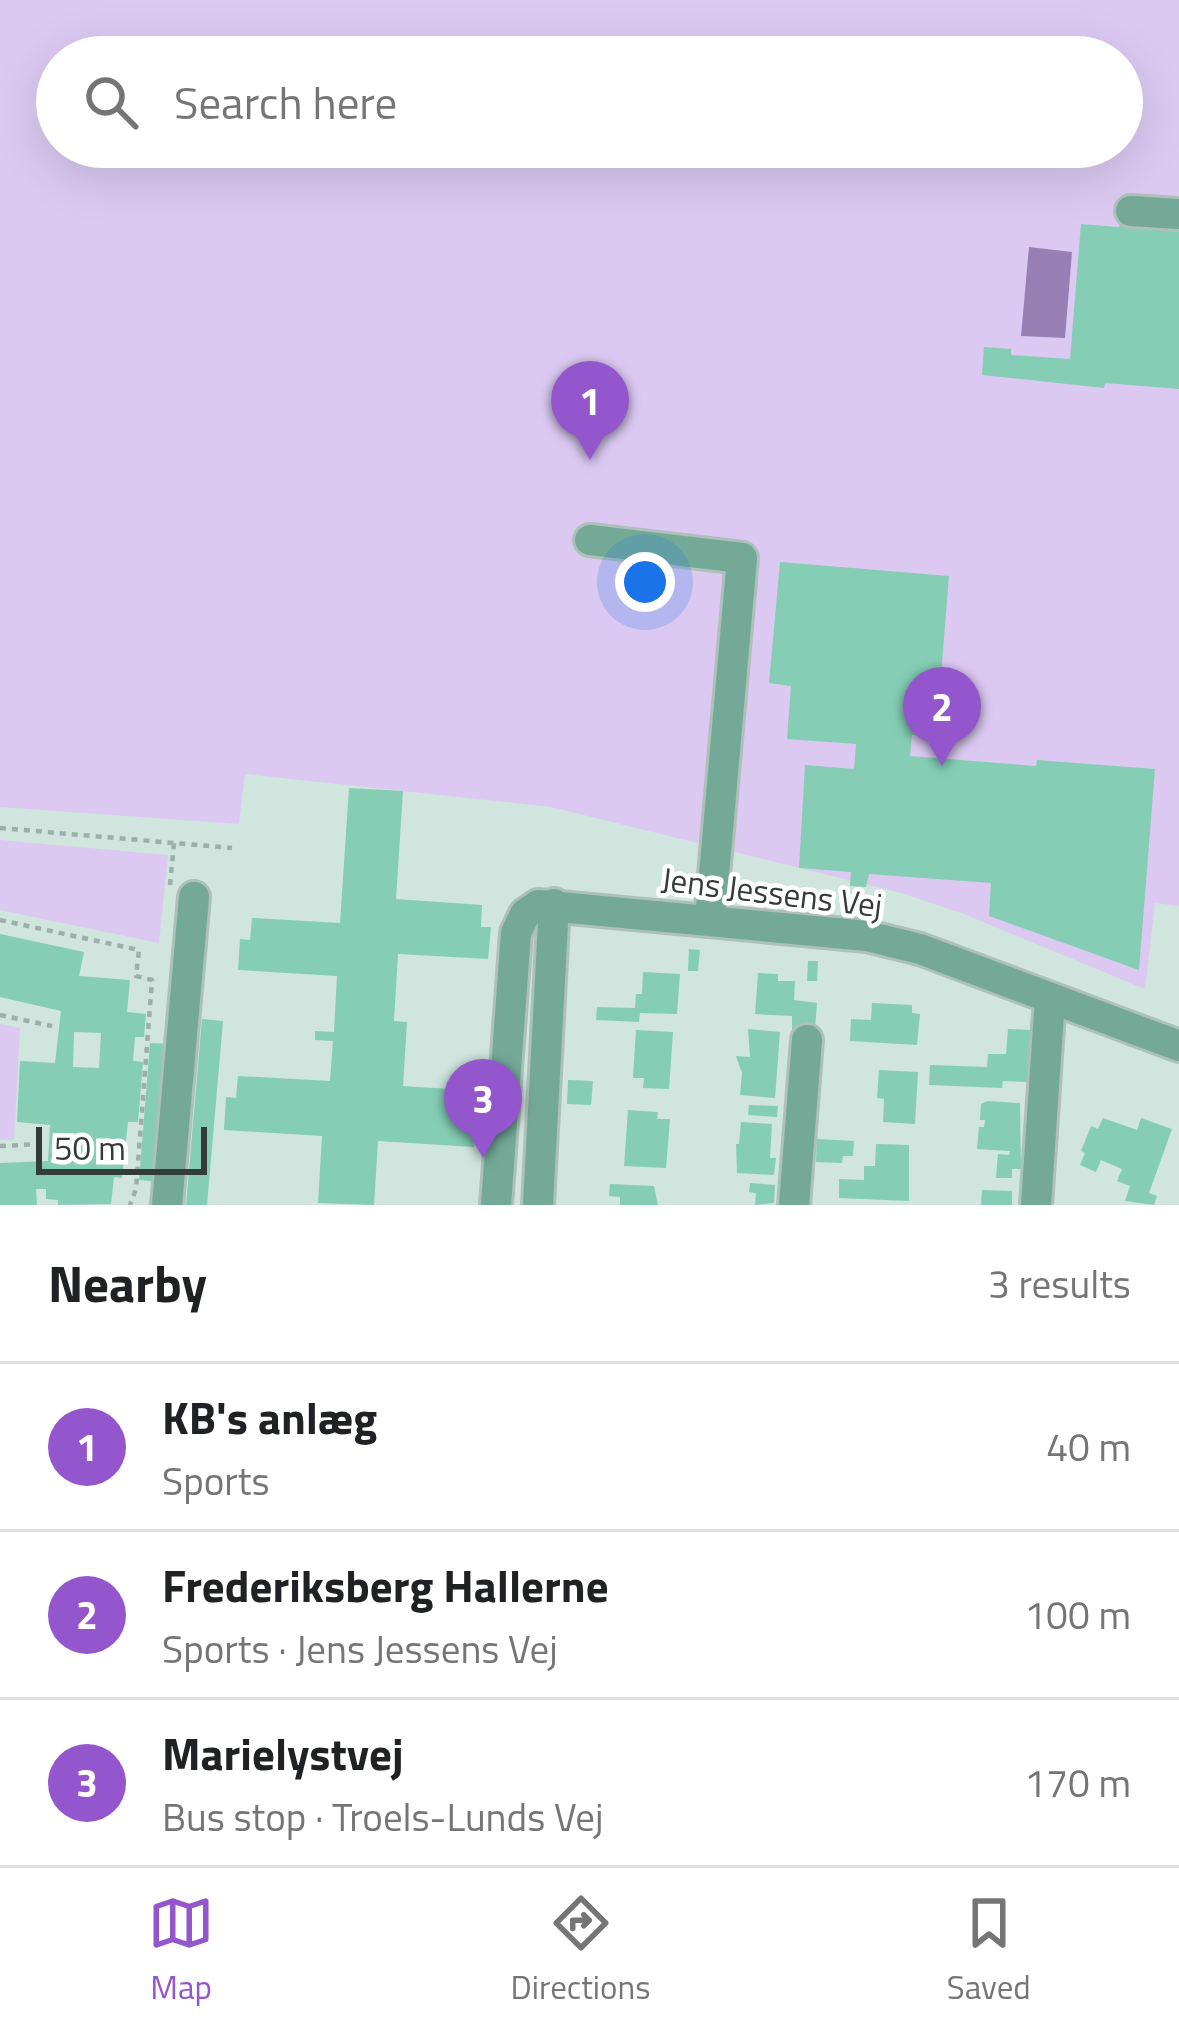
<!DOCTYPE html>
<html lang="en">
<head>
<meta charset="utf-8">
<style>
	body { margin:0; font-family:"Titillium Web",sans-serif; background:#f6f6f6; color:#202124 }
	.scale { position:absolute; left:36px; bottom:30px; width:171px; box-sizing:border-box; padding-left:12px; border:6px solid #333c39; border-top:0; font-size:33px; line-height:42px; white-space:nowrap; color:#333c39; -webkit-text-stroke:9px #fff; paint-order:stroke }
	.you { position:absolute; left:645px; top:582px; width:42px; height:42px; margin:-30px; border:9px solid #fff; border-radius:50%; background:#1a73e8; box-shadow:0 0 0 18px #1a73e833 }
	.badge { display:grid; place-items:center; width:78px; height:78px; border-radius:50%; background:#9456cc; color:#fff; font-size:39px; font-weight:700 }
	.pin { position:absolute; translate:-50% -99px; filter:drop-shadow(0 3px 6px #0008) }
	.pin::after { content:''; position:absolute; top:63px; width:42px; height:36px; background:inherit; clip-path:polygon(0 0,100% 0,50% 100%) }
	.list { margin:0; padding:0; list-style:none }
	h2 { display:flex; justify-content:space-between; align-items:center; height:156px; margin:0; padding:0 48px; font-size:51px }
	h2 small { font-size:39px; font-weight:400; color:#757577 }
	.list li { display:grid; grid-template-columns:78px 1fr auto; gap:36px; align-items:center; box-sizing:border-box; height:168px; padding:0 48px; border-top:3px solid #e0e0e0 }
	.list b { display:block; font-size:45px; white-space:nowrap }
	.list p { margin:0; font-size:39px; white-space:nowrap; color:#757577 }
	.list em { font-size:39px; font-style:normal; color:#757577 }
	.icon { flex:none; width:66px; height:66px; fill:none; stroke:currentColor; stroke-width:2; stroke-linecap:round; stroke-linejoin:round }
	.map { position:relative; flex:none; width:1179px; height:1205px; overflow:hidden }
	.search { position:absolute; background:#fff; box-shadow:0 12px 48px #0002; left:36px; right:36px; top:36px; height:132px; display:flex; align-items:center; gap:30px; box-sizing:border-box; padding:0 42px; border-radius:66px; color:#757577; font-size:45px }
	.sheet { height:660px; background:#fff }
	nav { display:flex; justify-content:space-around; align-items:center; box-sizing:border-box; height:168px; border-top:3px solid #e0e0e0; background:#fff; font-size:33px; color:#757577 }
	nav a { display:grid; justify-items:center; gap:6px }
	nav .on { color:#9456cc }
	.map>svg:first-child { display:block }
	.green { fill:#dbc9f2; fill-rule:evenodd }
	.water { fill:#9980b4 }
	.building { fill:#85ceb5; fill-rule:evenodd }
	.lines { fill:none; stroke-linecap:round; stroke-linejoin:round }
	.minor-casing { stroke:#adc0b9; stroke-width:36 }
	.path { stroke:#9dafa8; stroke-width:4.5; stroke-dasharray:6 6; stroke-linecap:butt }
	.minor { stroke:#73a996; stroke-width:30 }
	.labels { text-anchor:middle; stroke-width:9; stroke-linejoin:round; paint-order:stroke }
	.street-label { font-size:33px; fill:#333c39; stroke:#fff }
</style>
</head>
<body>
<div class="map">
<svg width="1179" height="1205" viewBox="0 0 1179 1205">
	<rect width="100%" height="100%" fill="#cfe5dd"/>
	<!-- green -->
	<g class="green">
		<path d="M0 0H1179V906L1155 903 1145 989 964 914 902 893 551 807 245 774 239 824 0 807ZM57 57H1122V147H57Z"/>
		<path d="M0 840 168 855 159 943 0 910Z"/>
		<path d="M0 1024 20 1028 14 1140H0Z"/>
	</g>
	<!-- water -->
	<path class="water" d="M1029 247 1072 252 1065 338 1021 336Z"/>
	<!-- building -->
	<g class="building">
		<path d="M1127 221 1179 225V389L1105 383 1104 388 982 375 984 347 1011 349V355L1070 359 1081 224 1118 227Z"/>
		<path d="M780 562 949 576 936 737 912 735 910 756 1036 766 1037 760 1155 769 1139 970 989 916 991 883 869 874 866 887 850 886 851 872 799 868 805 765 854 769 856 744 787 739 791 686 769 683Z"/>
		<path d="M349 788 403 791 396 899 482 905 481 927H491L488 959 398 954 394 1021 407 1022 403 1086 468 1090 466 1112 476 1113 474 1147 378 1141 374 1205 318 1203 322 1136 224 1130 226 1097 236 1098 238 1076 330 1081 333 1041 315 1040V1031L334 1032 337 976 238 970 240 939 250 940 252 918 340 923Z"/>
		<path d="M0 934 84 952 79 976 130 980 127 1012 146 1014 144 1037H135L133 1061 143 1062 138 1122H128L122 1178 114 1177 111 1204 58 1205V1200L46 1199V1189H36L37 1205H0V1163L48 1161 50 1125 17 1122 20 1061 55 1063 61 1011 0 997ZM74 1032 101 1033 99 1068 73 1067Z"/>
		<path d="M689 949 700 950 698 971H688Z"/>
		<path d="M808 961H818L817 981H807Z"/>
		<path d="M643 972 680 974 677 1014 640 1013 639 1022 596 1020 597 1007 635 1008 636 994H642Z"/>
		<path d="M758 973 778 974V981H795L794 1000 817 1003 815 1029H792V1016L755 1014Z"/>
		<path d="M872 1003 912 1005V1013L920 1014 917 1045 850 1041 851 1019 871 1020Z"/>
		<path d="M202 1019 223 1021 207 1205H186Z"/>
		<path d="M748 1029 780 1032 775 1098 740 1095 742 1073 736 1056 750 1057Z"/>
		<path d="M1008 1029 1031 1030 1027 1082 1003 1081 1002 1088 929 1085 930 1065 987 1067 988 1054H1006Z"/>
		<path d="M636 1030 673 1032 669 1089 643 1088 644 1078H633Z"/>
		<path d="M150 1043 173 1044 161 1182 139 1180Z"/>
		<path d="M879 1070 918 1072 915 1124 883 1122 884 1099 877 1098Z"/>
		<path d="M568 1080 593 1081 591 1105 567 1104Z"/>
		<path d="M988 1101 1020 1103 1021 1169H1012V1178H996L998 1154 1009 1155 1010 1151 977 1149 979 1127H984L985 1120H980L981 1104Z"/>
		<path d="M749 1105 778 1106 777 1117 748 1115Z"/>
		<path d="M628 1110 658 1112 657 1119H670L666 1168 624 1166Z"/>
		<path d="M1103 1118 1137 1130 1141 1118 1172 1129 1149 1193 1157 1196 1154 1205 1125 1201 1130 1186 1117 1181 1122 1169 1101 1160 1096 1172 1080 1165 1085 1153 1081 1151 1091 1126 1098 1129Z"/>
		<path d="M741 1122 772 1124 770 1158H776L774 1175 737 1173 736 1144H739Z"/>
		<path d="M817 1139 854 1141 853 1156H843L842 1163 816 1162Z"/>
		<path d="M876 1144 909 1145V1201L839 1198V1179L864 1180V1166H875Z"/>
		<path d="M750 1183 775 1185 774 1203 755 1205 756 1193 749 1192Z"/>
		<path d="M610 1184 654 1186 658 1205H620V1197L609 1196Z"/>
		<path d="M982 1190 1012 1191V1205H981Z"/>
	</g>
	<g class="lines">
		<!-- minor casing -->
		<g class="minor-casing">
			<g id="minor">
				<path d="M1131 211 1179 214"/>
				<path d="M590 540 742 558 710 920"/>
				<path d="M167 1205 194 897"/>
				<path d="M496 1205 516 933 525 914 538 905 867 936 920 949 1179 1046"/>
				<path d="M538 1205 554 904"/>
				<path d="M794 1205 807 1040"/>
				<path d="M1036 1205 1050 998"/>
			</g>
		</g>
		<!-- path -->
		<g class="path">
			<path d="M0 828 232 848"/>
			<path d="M170 885 174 843"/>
			<path d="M0 920 139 950 136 976 152 980 136 1189 130 1205"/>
			<path d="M0 1015 52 1026"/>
			<path d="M0 1146 42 1144"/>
		</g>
		<!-- minor -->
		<use href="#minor" class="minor"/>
	</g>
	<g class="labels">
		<!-- street labels -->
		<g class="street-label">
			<text transform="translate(772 892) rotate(7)" y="12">Jens Jessens Vej</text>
		</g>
	</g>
</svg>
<div class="scale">50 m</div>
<div class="you"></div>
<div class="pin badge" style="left:590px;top:460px">1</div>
<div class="pin badge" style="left:942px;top:766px">2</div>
<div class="pin badge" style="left:483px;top:1158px">3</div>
<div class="search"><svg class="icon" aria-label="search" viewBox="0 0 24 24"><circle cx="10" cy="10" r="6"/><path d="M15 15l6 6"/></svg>Search here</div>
</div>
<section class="sheet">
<h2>Nearby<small>3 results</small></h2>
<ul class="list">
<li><span class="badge">1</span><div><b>KB's anlæg</b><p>Sports</p></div><em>40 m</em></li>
<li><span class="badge">2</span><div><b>Frederiksberg Hallerne</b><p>Sports · Jens Jessens Vej</p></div><em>100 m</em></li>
<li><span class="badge">3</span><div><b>Marielystvej</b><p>Bus stop · Troels-Lunds Vej</p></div><em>170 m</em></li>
</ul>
</section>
<nav>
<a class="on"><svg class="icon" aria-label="map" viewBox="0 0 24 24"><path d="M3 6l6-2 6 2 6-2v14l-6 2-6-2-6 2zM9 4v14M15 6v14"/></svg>Map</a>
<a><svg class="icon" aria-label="directions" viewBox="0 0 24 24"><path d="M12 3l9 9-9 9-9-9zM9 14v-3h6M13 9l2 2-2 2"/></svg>Directions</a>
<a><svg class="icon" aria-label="saved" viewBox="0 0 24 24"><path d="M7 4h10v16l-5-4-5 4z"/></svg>Saved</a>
</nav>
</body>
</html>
